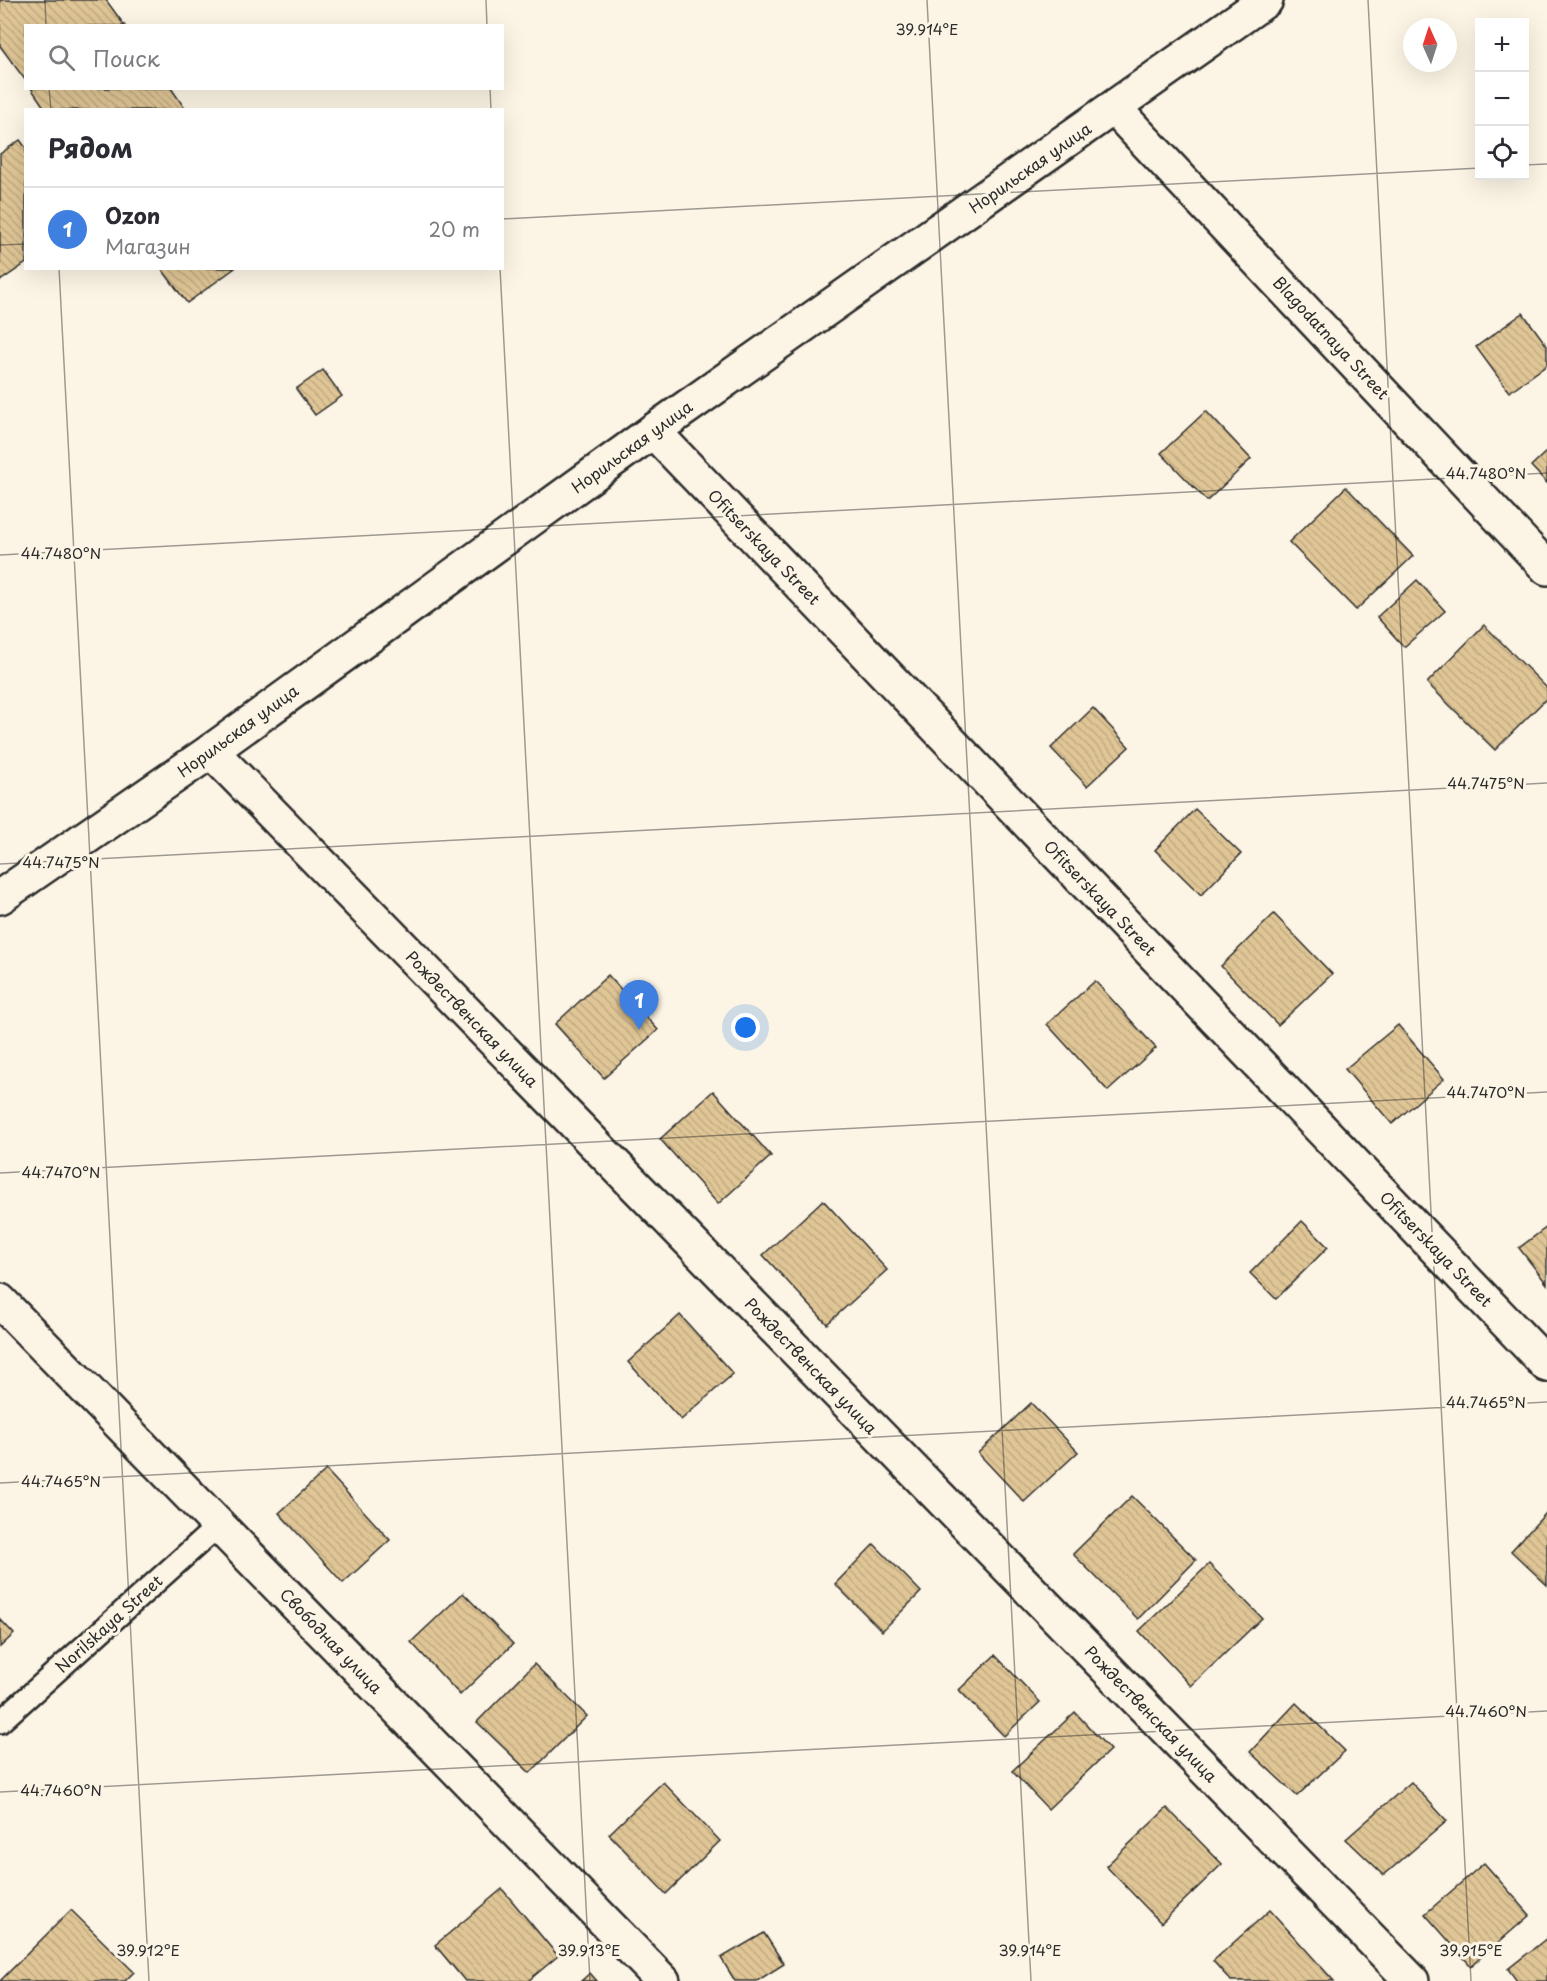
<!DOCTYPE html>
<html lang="ru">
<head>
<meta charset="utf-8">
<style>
	body { margin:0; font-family:"Playpen Sans",sans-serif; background:#f7f7f7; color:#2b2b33 }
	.controls { position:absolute; right:18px; top:18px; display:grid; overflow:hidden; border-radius:0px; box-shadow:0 6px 24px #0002 }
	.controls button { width:54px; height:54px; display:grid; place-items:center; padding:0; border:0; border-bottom:2px solid #e1e1e2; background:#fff; color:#2b2b33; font:30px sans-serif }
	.compass { position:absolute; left:1403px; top:18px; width:54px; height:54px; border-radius:50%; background:#fff; box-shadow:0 6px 24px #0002; rotate:357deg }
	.you { position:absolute; left:746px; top:1028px; width:21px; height:21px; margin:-15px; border:4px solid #fff; border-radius:50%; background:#1a73e8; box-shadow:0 0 0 9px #1a73e833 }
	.badge { display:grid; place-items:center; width:39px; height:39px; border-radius:50%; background:#1f6fb2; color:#fff; font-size:20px; font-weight:700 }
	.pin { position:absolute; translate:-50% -50px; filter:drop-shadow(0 2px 3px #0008) }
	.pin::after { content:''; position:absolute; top:32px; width:21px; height:18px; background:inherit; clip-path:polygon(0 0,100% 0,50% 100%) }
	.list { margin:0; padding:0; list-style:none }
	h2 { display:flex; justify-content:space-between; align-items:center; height:78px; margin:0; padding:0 24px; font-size:26px }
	h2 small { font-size:20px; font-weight:400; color:#7c7c81 }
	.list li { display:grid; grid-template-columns:39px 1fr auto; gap:18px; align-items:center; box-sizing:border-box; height:84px; padding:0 24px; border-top:2px solid #e1e1e2 }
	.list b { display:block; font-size:22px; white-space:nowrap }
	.list p { margin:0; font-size:20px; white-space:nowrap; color:#7c7c81 }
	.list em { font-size:20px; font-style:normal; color:#7c7c81 }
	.icon { flex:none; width:33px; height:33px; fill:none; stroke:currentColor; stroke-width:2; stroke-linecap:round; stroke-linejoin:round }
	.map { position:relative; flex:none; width:1547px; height:1981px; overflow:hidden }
	.search { position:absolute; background:#fff; box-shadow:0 6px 24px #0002; left:24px; top:24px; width:480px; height:66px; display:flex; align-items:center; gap:15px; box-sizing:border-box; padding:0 21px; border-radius:0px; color:#7c7c81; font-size:22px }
	.panel { position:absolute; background:#fff; box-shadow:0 6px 24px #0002; left:24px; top:108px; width:480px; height:162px; border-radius:0px }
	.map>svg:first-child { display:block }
	.building { fill:url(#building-back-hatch); stroke:#2b2b2b; stroke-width:1.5 }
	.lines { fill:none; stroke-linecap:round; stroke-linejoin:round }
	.service-casing { stroke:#2b2b2b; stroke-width:26 }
	.minor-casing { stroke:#2b2b2b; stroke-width:38 }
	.primary-casing { stroke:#2b2b2b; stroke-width:38 }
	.service { stroke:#fcf5e5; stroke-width:21 }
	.minor { stroke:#fcf5e5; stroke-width:33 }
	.primary { stroke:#fcf5e5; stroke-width:33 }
	.ticks { fill:none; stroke:#2b2b2b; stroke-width:1.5; stroke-opacity:0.45 }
	.labels { text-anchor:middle; stroke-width:6; stroke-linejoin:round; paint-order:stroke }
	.street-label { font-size:16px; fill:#2b2b2b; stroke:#fcf5e5 }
	.ticks-label { font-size:15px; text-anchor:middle; fill:#2b2b2b; stroke:#fcf5e5; stroke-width:6; stroke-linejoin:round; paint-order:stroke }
</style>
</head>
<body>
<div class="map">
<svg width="1547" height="1981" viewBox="0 0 1547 1981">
	<defs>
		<pattern id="building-back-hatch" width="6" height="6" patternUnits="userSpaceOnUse" patternTransform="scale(1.5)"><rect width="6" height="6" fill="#e0c696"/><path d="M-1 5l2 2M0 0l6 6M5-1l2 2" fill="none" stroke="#c0aa81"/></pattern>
	</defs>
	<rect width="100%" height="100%" fill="#fcf5e5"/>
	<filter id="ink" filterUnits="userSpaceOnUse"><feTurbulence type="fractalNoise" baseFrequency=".0167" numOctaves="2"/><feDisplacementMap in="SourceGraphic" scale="12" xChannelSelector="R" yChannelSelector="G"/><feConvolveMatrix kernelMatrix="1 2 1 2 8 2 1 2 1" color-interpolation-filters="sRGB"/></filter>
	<g filter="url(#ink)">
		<!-- building -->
		<g class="building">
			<path d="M0 0H106L125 26H26V81L0 46Z"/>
			<path d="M31 88H171L186 110H46Z"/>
			<path d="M20 140 26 148V263L0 281V154Z"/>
			<path d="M161 268H235L187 303Z"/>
			<path d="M1523 313 1547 346V365L1509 392 1476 347Z"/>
			<path d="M323 370 342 396 315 415 296 389Z"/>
			<path d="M1206 411 1251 459 1207 501 1161 453Z"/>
			<path d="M1547 451V483L1531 466Z"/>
			<path d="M1346 487 1413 556 1356 610 1289 542Z"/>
			<path d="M1417 580 1445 611 1404 647 1377 617Z"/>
			<path d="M1484 625 1547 688V698L1495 750 1427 683Z"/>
			<path d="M1093 708 1129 747 1087 786 1051 748Z"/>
			<path d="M1195 809 1241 854 1201 895 1155 850Z"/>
			<path d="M1274 914 1332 974 1278 1025 1221 966Z"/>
			<path d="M608 975 658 1030 604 1078 555 1024Z"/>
			<path d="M1095 981 1156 1048 1108 1091 1047 1024Z"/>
			<path d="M1398 1025 1444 1079 1392 1124 1345 1069Z"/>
			<path d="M713 1091 771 1156 718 1204 660 1139Z"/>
			<path d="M823 1200 887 1270 827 1324 763 1255Z"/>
			<path d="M1302 1221 1328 1247 1276 1299 1250 1273Z"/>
			<path d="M1547 1227V1284L1519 1248Z"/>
			<path d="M680 1315 733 1374 681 1420 628 1362Z"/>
			<path d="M1031 1403 1078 1452 1024 1502 978 1453Z"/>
			<path d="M326 1470 390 1540 343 1583 279 1513Z"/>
			<path d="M1132 1496 1196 1560 1138 1619 1073 1554Z"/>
			<path d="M1547 1512V1585L1511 1551Z"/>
			<path d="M874 1544 921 1592 882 1631 835 1584Z"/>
			<path d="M1209 1564 1262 1618 1191 1686 1139 1631Z"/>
			<path d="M463 1593 513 1644 460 1695 411 1642Z"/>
			<path d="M0 1619 14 1634 0 1647Z"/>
			<path d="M995 1655 1040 1702 1004 1736 959 1690Z"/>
			<path d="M534 1664 587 1716 530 1773 477 1722Z"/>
			<path d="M1296 1703 1345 1751 1297 1796 1250 1752Z"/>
			<path d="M1075 1712 1110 1750 1048 1809 1012 1771Z"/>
			<path d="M663 1782 720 1841 666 1894 609 1834Z"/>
			<path d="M1411 1782 1447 1821 1384 1875 1346 1839Z"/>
			<path d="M1167 1808 1222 1864 1161 1923 1106 1866Z"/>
			<path d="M1484 1863 1530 1915 1471 1966 1425 1914Z"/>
			<path d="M502 1889 558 1956 528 1981H465L435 1945Z"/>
			<path d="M71 1910 134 1972 125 1981H0Z"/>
			<path d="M1270 1910 1334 1981H1231L1213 1961Z"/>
			<path d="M764 1933 784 1964 757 1981H735L721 1958Z"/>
			<path d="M1547 1938V1981H1517L1508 1969Z"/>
			<path d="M590 1973 597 1981H581Z"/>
		</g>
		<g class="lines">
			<!-- service casing -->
			<g class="service-casing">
				<path id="service" d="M0 1722 218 1526"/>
			</g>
			<!-- minor casing -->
			<g class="minor-casing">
				<g id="minor">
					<path d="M1114 108 1547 568"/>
					<path d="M653 431 1547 1365"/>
					<path d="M211 751 1412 1981"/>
					<path d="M0 1301 663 1981"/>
				</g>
			</g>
			<!-- primary casing -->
			<g class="primary-casing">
				<path id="primary" d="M0 897 211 751 653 431 1266 0"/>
			</g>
			<!-- service -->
			<use href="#service" class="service"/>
			<!-- minor -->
			<use href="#minor" class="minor"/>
			<!-- primary -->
			<use href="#primary" class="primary"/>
		</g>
	</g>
	<!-- ticks -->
	<path class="ticks" d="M45 0 46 26M486 0 487 26M927 0 1031 1981M1368 0 1471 1981M49 88 51 110M490 88 491 110M1524 165 1547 164M502 219 1480 168M0 245 26 244M59 268 149 1981M500 268 590 1981M0 555 1547 473M0 864 1547 783M0 1173 1547 1092M0 1483 1547 1402M0 1792 1547 1711"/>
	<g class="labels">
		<!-- street labels -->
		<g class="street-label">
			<text transform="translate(1030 168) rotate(-35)" y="6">Норильская улица</text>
			<text transform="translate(1331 338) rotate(47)" y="6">Blagodatnaya Street</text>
			<text transform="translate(632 447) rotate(-36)" y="6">Норильская улица</text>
			<text transform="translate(764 547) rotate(46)" y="6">Ofitserskaya Street</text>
			<text transform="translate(238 731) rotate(-36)" y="6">Норильская улица</text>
			<text transform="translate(1100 898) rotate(46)" y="6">Ofitserskaya Street</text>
			<text transform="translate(472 1019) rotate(46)" y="6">Рождественская улица</text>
			<text transform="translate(1436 1249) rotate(46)" y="6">Ofitserskaya Street</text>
			<text transform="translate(811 1366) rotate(46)" y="6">Рождественская улица</text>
			<text transform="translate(109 1624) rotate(-42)" y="6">Norilskaya Street</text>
			<text transform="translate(331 1641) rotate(46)" y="6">Свободная улица</text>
			<text transform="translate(1151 1714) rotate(46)" y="6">Рождественская улица</text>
		</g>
	</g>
	<g class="ticks-label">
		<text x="927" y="35">39.914°E</text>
		<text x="1486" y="479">44.7480°N</text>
		<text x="61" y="559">44.7480°N</text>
		<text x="1486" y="789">44.7475°N</text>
		<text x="61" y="868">44.7475°N</text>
		<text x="1486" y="1098">44.7470°N</text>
		<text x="61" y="1178">44.7470°N</text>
		<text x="1486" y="1408">44.7465°N</text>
		<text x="61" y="1487">44.7465°N</text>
		<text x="1486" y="1717">44.7460°N</text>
		<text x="61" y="1796">44.7460°N</text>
		<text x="148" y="1956">39.912°E</text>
		<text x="589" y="1956">39.913°E</text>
		<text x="1030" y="1956">39.914°E</text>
		<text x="1471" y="1956">39.915°E</text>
	</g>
</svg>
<div class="controls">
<button>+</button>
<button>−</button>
<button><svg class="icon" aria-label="locate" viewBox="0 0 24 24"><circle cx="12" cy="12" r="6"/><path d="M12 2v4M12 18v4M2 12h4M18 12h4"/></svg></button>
</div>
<svg class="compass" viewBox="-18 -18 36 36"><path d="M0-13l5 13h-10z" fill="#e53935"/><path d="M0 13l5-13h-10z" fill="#7c7c81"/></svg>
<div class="you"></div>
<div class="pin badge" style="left:639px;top:1030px;background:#3f7fe0">1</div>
<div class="search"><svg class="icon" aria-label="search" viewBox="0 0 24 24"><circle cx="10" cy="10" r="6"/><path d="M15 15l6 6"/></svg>Поиск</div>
<section class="panel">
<h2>Рядом<small></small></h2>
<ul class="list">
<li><span class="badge" style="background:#3f7fe0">1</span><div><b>Ozon</b><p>Магазин</p></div><em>20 m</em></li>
</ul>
</section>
</div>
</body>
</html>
